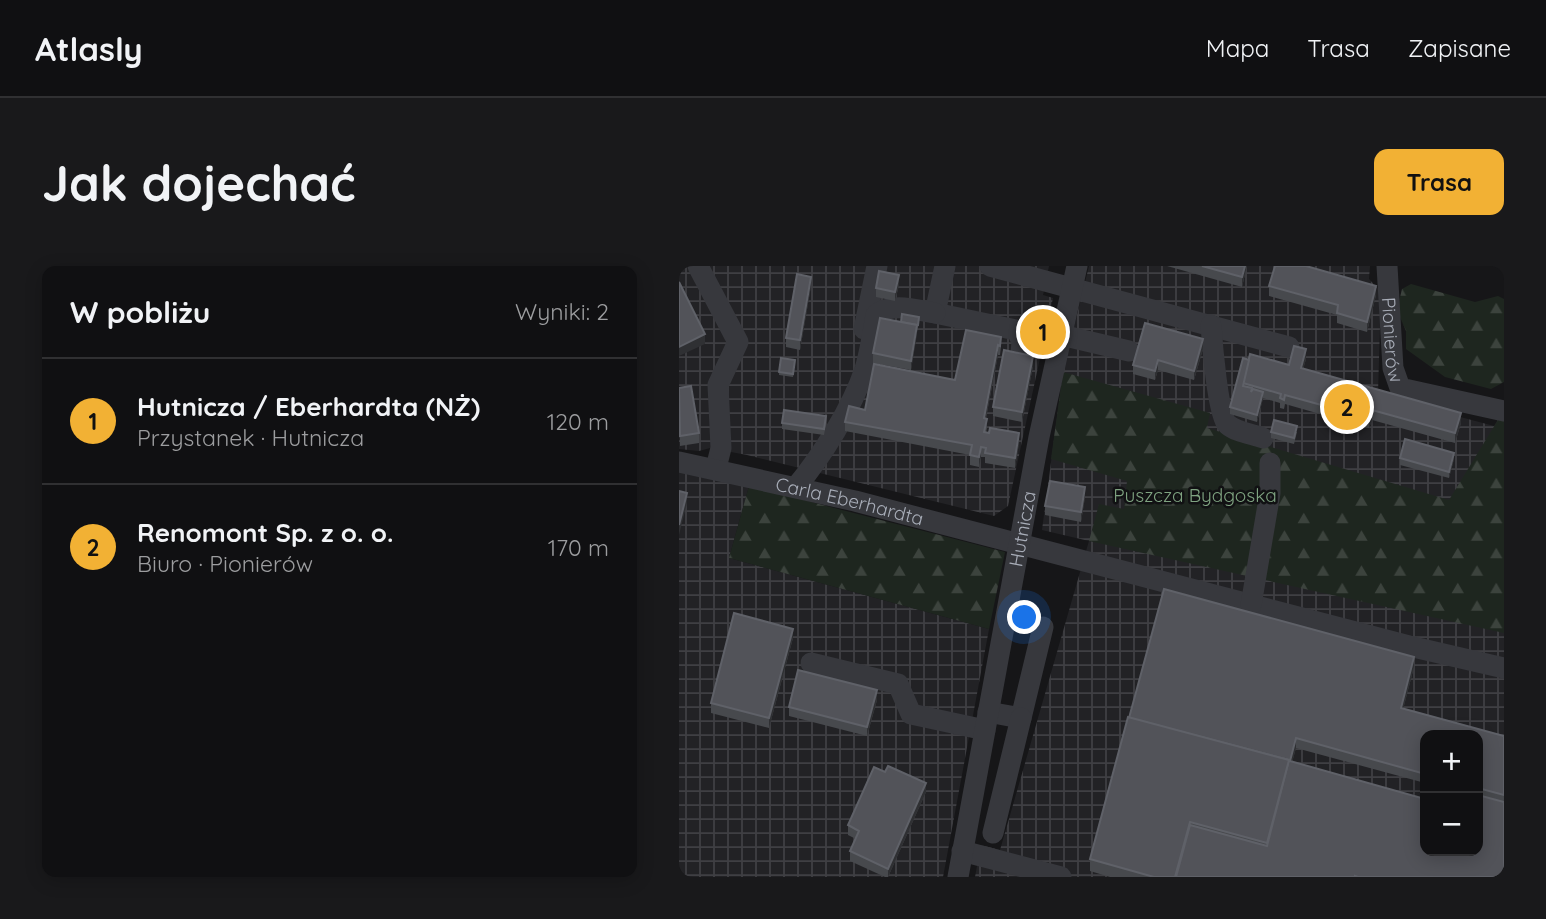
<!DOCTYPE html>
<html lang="pl">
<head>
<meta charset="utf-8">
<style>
	body { margin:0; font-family:Quicksand,sans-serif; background:#19191b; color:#f1f3f6 }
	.controls { position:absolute; right:21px; bottom:21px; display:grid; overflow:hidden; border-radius:14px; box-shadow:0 4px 18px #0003 }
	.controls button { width:63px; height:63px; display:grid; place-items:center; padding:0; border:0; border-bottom:2px solid #303032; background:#101012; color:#f1f3f6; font:35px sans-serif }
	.you { position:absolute; left:346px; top:352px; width:24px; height:24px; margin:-18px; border:5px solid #fff; border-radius:50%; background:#1a73e8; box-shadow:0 0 0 10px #1a73e833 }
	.badge { display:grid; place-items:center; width:46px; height:46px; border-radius:50%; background:#f2b134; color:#111; font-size:23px; font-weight:700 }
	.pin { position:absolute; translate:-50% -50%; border:4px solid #fff; box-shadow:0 2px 7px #0006 }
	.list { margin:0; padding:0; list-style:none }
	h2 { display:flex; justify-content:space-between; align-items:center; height:91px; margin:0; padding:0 28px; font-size:30px }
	h2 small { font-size:23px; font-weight:400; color:#9c9d9f }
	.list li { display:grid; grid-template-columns:46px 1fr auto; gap:21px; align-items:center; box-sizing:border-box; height:126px; padding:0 28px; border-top:2px solid #303032 }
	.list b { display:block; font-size:26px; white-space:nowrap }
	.list p { margin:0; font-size:23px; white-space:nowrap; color:#9c9d9f }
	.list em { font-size:23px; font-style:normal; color:#9c9d9f }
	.map { position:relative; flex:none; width:825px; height:611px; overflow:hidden; border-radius:14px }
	header { display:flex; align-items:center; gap:42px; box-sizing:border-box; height:98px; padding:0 35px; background:#101012; border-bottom:2px solid #303032 }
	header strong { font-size:33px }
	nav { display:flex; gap:38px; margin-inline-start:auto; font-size:24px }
	.intro { display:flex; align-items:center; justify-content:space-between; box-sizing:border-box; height:168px; padding:0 42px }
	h1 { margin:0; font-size:49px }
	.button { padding:18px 32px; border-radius:14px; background:#f2b134; color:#111; font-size:24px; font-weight:700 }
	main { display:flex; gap:42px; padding:0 42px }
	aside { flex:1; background:#101012; border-radius:14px; box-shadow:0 4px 18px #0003 }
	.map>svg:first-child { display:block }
	.industrial { fill:url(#industrial-grid); fill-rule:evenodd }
	.forest { fill:url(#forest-firs) }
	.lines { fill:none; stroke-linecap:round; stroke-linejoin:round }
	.minor { stroke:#37383d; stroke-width:21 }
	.wall { fill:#47494d; fill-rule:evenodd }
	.shaded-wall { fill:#2f3033 }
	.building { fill:#525359; stroke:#5f6168; stroke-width:2 }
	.labels { text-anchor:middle; stroke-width:5; stroke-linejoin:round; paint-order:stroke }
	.street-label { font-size:19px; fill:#a8adb8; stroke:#111113 }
	.park-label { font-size:19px; fill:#7fa381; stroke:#111113 }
</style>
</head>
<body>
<header>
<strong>Atlasly</strong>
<nav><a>Mapa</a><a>Trasa</a><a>Zapisane</a></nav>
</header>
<div class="intro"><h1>Jak dojechać</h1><a class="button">Trasa</a></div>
<main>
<aside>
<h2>W pobliżu<small>Wyniki: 2</small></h2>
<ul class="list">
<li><span class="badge">1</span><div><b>Hutnicza / Eberhardta (NŻ)</b><p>Przystanek · Hutnicza</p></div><em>120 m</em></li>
<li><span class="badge">2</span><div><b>Renomont Sp. z o. o.</b><p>Biuro · Pionierów</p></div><em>170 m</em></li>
</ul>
</aside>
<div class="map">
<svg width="825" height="611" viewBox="0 0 825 611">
	<defs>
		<pattern id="industrial-grid" width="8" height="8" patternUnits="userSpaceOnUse" patternTransform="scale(1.75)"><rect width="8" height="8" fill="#222225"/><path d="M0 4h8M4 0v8" fill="none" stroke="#3f3f43"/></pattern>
		<pattern id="forest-firs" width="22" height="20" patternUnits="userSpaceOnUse" patternTransform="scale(1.75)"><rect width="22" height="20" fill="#1e261f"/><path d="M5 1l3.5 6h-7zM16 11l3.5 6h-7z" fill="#3c433d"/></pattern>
	</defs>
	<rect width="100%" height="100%" fill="#161618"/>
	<!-- industrial -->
	<g class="industrial">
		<path d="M0 0H370L364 29 374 32 329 240 315 250 68 189 31 182 20 185 0 183Z"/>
		<path d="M410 0H691L690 13 702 26 699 127 706 131 815 160 822 149 825 150V611H296L302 579 321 584 410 275 363 264 384 106ZM746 469H799V585H746Z"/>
		<path d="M0 206 70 220 50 292 310 363 264 611H0Z"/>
	</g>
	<!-- forest -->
	<g class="forest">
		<path d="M732 18 796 36 819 30 825 33V116L812 123 766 111 727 83V65L718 44 723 23Z"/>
		<path d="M384 106 531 147 528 162 770 234 822 149 825 150V367L410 275 420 238 445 243 448 215 372 193Z"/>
		<path d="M70 220 326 286 310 363 50 292Z"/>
	</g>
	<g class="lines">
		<!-- minor -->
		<g class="minor">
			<path d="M19 0 59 76 39 119 42 182 37 202"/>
			<path d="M266 0 256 47 337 64 343 75 342 88"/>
			<path d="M311 0 610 81"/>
			<path id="s1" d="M708 0 714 102 721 122 825 145"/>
			<path d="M532 59C533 75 539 150 548 158 556 166 573 168 584 172"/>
			<path d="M185 63 198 0"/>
			<path d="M382 69 450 85"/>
			<path id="s2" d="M0 196 176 235 730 380 825 402"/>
			<path d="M117 221C143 190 173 142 186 103 191 86 194 67 197 49 212 36 238 44 256 47"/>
			<path d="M572 339 591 227V197"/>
			<path d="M132 397 219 418 232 448 306 464"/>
			<path d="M309 446 342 452 364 361"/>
			<path d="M314 567 342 452"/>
			<path d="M283 585 382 611"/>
			<path id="s3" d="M279 611 360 171 398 0"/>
		</g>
	</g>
	<!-- wall -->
	<g class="wall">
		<path d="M488 0H568L563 21Z"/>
		<path d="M220 19 216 35 197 31V22Z"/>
		<path d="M132 20 121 84 107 81V72Z"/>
		<path d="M590 20 697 29 688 66 658 57V49L590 30Z"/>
		<path d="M240 54 232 104 194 97V87Z"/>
		<path d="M322 71V81L321 89H319L307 152 308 162 307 167 340 177 336 202 306 197V191H302L300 201 291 199V189L166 165V156L186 144 276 114Z"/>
		<path d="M524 83 515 114 479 104 476 114 454 108V99Z"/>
		<path d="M627 93 624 103 782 157 776 177 693 154 690 162 606 138 605 143 601 142V137L584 132 578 156 551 148V141L570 94 610 99Z"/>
		<path d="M116 94 114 111 100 109V106Z"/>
		<path d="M354 100 343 156 314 150V141Z"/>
		<path d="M0 122 20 167V177L1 180Z"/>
		<path d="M103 157H147L145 169 103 163Z"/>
		<path d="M592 166H618L615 178 592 172Z"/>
		<path d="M721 192 775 193 770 212 721 199Z"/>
		<path d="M406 231 402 256 366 249V240Z"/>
		<path d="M114 372 90 462 32 447V437Z"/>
		<path d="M735 401 724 443 825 470V611H431L411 605V593ZM746 469H799V585L613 496 617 482 746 517Z"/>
		<path d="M198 434 188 470 110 450V441Z"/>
		<path d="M247 526 209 611H206L171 595V585L177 573 169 569V559Z"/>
	</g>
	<!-- shaded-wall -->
	<g class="shaded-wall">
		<path d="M566 0H568L563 21V11Z"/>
		<path d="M220 9V19L216 35V26Z"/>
		<path d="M132 11V20L121 84V74Z"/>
		<path d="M697 20V29L688 66V56Z"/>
		<path d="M238 59V69L232 104V95Z"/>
		<path d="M26 68V78L0 90V81Z"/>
		<path d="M524 73V83L515 114V105Z"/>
		<path d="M319 79V89L305 161V152Z"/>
		<path d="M627 83V93L622 112V102Z"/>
		<path d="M354 90V100L343 156V146Z"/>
		<path d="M479 94V104L476 114V105Z"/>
		<path d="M584 126V133L578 156V149Z"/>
		<path d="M693 144V154L690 162V152Z"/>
		<path d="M782 147V157L776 177V167Z"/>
		<path d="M340 167V177L336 202V192Z"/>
		<path d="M302 181V191L300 201V191Z"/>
		<path d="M775 187V193L770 212V206Z"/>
		<path d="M406 221V231L402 256V246Z"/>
		<path d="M8 227V237L0 269V259Z"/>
		<path d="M114 363V372L90 462V452Z"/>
		<path d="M735 391V401L722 452V442Z"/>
		<path d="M198 424V434L188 470V461Z"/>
		<path d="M617 472V482L611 505V495Z"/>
		<path d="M247 517V526L209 611V603Z"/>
	</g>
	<!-- building -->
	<g class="building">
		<path d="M523 0H566L563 11Z"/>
		<path d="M596 0H627L697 20 688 56 658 47 659 39 590 20Z"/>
		<path d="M200 5 220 9 216 26 197 22Z"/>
		<path d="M118 8 132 11 121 74 107 72Z"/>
		<path d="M0 16 26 68 0 81Z"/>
		<path d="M223 48 240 51 239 59 222 56Z"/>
		<path d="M201 52 238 59 232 95 194 87Z"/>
		<path d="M466 57 524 73 515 105 479 94 476 105 454 99Z"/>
		<path d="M287 64 322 71 321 80 319 79 305 152 308 153 305 166 310 167 311 162 340 167 336 192 306 187 307 182 302 181 300 191 291 189 293 179 166 156 170 140 186 144 195 98 276 114Z"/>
		<path d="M615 80 627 83 622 102 782 147 776 167 693 144 690 152 606 129 605 134 601 132 602 128 564 117 571 88 610 99Z"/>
		<path d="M325 84 354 90 343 146 314 141Z"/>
		<path d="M102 92 116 94 114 108 100 106Z"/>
		<path d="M564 92 570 94 564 120 573 122 572 126 574 123 584 126 578 149 551 141Z"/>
		<path d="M12 120 20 167 1 170 0 122Z"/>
		<path d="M105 144 147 150 145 163 103 157Z"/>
		<path d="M595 154 618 160 615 172 592 166Z"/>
		<path d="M726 173 775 187 770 206 721 192Z"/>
		<path d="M371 215 406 221 402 246 366 240Z"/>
		<path d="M0 225 8 227 0 259Z"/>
		<path d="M485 323 735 391 722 442 825 470V529L799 522V469H746V508L617 472 611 495 746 533V585H799V529L825 536V611H679L676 610V611H497L511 559 588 580 610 494 450 452Z"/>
		<path d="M55 347 114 363 90 452 32 437Z"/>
		<path d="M119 404 198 424 188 461 110 441Z"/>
		<path d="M449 451 610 494 588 577 511 556 496 611H475L411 593Z"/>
		<path d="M209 500 247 517 209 603 171 585 180 565 169 559 195 501 206 506Z"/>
	</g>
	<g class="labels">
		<!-- street labels -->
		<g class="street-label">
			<text dy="7" stroke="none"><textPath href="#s1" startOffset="74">Pionierów</textPath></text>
			<text dy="7" stroke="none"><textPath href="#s2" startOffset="175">Carla Eberhardta</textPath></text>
			<text dy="7" stroke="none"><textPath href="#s3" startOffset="354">Hutnicza</textPath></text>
		</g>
		<!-- park labels -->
		<g class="park-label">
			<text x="516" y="236">Puszcza Bydgoska</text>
		</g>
	</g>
</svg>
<div class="controls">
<button>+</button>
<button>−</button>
</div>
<div class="you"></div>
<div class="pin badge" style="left:364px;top:66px">1</div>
<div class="pin badge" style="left:668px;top:141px">2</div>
</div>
</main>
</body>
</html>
